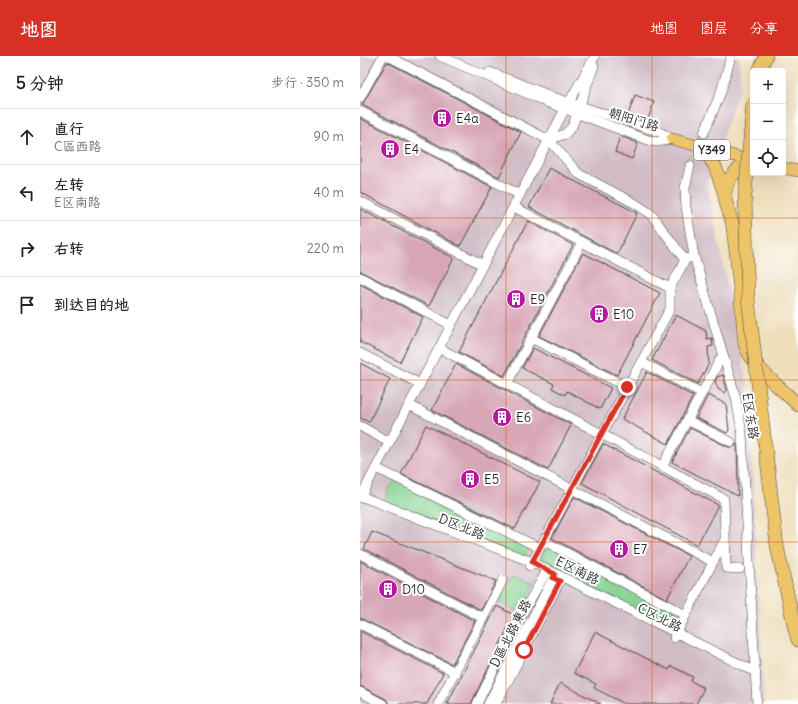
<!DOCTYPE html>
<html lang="zh">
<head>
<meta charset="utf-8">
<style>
	body { margin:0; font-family:Delius,"LXGW WenKai TC",sans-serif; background:#f6f6f6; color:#222 }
	.controls { position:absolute; right:12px; top:12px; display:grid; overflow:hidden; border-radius:4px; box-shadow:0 4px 16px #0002 }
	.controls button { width:36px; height:36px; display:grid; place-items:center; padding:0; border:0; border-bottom:1px solid #e0e0e0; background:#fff; color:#222; font:20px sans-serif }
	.stop { position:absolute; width:12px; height:12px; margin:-9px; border:3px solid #d93025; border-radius:50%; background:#fff }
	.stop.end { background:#d93025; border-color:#fff; box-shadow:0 1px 4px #0008 }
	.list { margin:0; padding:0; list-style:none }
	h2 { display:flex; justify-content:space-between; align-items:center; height:52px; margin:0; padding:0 16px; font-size:17px }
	h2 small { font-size:13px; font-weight:400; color:#767676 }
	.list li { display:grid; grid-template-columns:26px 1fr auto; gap:12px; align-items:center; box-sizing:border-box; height:56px; padding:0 16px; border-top:1px solid #e0e0e0 }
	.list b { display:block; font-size:15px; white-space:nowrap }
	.list p { margin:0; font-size:13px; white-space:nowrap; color:#767676 }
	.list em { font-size:13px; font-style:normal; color:#767676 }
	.icon { flex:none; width:22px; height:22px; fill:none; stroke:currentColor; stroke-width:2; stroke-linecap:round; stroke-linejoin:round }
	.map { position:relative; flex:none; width:438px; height:648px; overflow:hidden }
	header { display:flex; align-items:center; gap:24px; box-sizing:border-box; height:56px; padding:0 20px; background:#d93025; color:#fff }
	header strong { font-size:19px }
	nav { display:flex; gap:22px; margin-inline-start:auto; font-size:14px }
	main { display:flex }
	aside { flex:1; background:#fff }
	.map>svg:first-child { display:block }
	.industrial { fill:#d2bdc7 }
	.green { fill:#83d190; stroke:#577e5e }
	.building { fill:#d8a7b7 }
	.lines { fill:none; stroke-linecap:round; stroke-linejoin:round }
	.minor-tunnel { stroke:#c7ba9f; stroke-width:9; stroke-dasharray:9 4.5; stroke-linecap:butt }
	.minor-casing { stroke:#484641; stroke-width:10 }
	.major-casing { stroke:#484641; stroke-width:12 }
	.highway-casing { stroke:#484641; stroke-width:14 }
	.minor { stroke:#fff; stroke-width:9 }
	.major { stroke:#eec469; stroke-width:11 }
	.highway { stroke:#eec469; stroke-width:13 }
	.highway-bridge-casing { stroke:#484641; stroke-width:14; stroke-linecap:butt }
	.highway-bridge { stroke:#eec469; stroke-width:13 }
	.route { stroke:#d93025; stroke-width:5 }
	.grid { fill:none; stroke:#d5540f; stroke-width:1; stroke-opacity:0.55 }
	.labels { text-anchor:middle; stroke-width:4; stroke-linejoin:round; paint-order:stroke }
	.shield { fill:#fff; stroke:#6b6b6b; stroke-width:1 }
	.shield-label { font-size:12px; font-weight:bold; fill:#2b2b2b }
	.poi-label { font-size:13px; fill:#2b2b2b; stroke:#fff; text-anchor:start }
	.street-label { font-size:13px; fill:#2b2b2b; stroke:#fff }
</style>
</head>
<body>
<header>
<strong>地图</strong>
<nav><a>地图</a><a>图层</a><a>分享</a></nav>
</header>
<main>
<aside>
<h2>5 分钟<small>步行 · 350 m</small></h2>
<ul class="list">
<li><svg class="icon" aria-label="ahead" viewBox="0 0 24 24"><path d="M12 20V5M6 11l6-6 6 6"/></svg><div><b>直行</b><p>C區西路</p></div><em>90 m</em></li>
<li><svg class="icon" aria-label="left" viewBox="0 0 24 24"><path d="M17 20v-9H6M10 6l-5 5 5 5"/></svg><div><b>左转</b><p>E区南路</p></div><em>40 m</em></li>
<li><svg class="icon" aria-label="right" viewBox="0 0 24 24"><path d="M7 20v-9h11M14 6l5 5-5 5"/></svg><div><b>右转</b></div><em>220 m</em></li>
<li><svg class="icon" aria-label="arrive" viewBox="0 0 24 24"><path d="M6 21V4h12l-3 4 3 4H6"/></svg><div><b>到达目的地</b></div></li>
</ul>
</aside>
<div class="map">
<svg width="438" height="648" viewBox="0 0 438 648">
	<rect width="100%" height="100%" fill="#fff"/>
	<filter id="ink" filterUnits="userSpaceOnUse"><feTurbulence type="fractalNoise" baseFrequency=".025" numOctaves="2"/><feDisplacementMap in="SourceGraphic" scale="8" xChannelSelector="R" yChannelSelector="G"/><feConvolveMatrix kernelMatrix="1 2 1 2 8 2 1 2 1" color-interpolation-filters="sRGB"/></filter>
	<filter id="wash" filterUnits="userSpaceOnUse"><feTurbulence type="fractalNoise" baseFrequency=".012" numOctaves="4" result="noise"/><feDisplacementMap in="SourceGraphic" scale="16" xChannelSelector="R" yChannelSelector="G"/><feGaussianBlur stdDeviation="0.9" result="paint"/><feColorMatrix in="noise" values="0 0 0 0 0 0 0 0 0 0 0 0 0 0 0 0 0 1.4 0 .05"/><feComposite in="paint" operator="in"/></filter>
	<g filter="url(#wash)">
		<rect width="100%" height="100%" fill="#eedebc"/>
		<!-- industrial -->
		<path class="industrial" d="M0 0H379L380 29 347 128 388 332 404 648H0Z"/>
		<!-- green -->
		<g class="green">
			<path d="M36 424 170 489 164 502 29 447 25 442 29 432Z"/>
			<path d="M187 488 320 556 311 573 180 505Z"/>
			<path d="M154 518 175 527 160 557 139 546Z"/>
		</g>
		<g id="blocks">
			<!-- building -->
			<g class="building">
				<path d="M27 6 161 76 139 121 2 49Z"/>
				<path d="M275 39 294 46 287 66 268 59Z"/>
				<path d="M0 62 132 131 100 190 0 136Z"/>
				<path d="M260 80 278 87 272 103 255 96Z"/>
				<path d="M189 112 277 157 257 198 169 151Z"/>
				<path d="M0 153 94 202 69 250 0 215Z"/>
				<path d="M168 165 213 189 144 320 99 296Z"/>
				<path d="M223 197 300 237 257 319 179 280Z"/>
				<path d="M0 228 63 261 40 306 0 286Z"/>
				<path d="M316 259 346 275 347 283 352 282 353 290 348 291 349 307 338 328 292 304Z"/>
				<path d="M173 292 251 332 240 353 207 335 205 339 192 332 194 328 162 312Z"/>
				<path d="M0 307 30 323 9 366 0 362Z"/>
				<path d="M96 308 211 369 188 414 72 354Z"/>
				<path d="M287 316 333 340 308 388 262 363Z"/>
				<path d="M363 319 367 334 365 337 358 333 355 325 357 321Z"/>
				<path d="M348 339 366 348 369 374 367 377 336 362Z"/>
				<path d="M66 369 180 426 155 473 41 418Z"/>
				<path d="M330 372 368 391H374L377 388 378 440 312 406Z"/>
				<path d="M243 388 358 449 337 489 222 427Z"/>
				<path d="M214 441 329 500 307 543 192 482Z"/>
				<path d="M12 476 136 525 121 554 4 493Z"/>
				<path d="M0 505 115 565 92 608 0 562Z"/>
				<path d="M137 550 154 559 111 648H87Z"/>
				<path d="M0 575 83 617 67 648H29L26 643 0 630Z"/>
				<path d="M235 576 309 614 311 610 333 621 331 625 344 632 336 648H265L234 632 236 628 214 617Z"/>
				<path d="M200 627 241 648H190Z"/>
			</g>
		</g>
	</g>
	<g filter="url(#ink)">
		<use href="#blocks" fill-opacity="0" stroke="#484641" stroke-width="1"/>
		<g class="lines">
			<!-- minor-tunnel -->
			<path class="minor-tunnel" d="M330 110 344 77"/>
			<!-- minor casing -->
			<g class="minor-casing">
				<g id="minor">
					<path d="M28 0 189 84 219 118 276 148 291 158 325 204"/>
					<path d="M80 0 189 47 288 84 297 86 312 83"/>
					<path d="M130 16 193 41 302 77 312 83"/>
					<path d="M0 42 23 0"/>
					<path d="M0 55 160 139"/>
					<path d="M344 77 361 36 371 0"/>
					<path d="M189 84 205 78 212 71 234 10"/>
					<path d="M330 110 325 132 326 151 334 200 376 342 382 378 397 648"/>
					<path d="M0 145 123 209"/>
					<path d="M154 151 310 232"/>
					<path d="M0 221 91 269"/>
					<path d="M171 282 267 331"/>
					<path d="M79 292 364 443 366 512 380 513"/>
					<path d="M0 297 60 328"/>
					<path d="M281 306 342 337"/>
					<path d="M147 328 222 186"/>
					<path d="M49 349 353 506"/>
					<path d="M327 364 371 386"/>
					<path d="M0 370 29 386"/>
					<path d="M302 411 363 298"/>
					<path d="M16 412 180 492"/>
					<path d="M0 440 172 506 396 616"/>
					<path d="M0 442 205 53 235 0"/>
					<path d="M184 485 326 559"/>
					<path d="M0 498 123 562"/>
					<path d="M170 510 310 253V232L325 204 329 202"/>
					<path d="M0 568 95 616"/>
					<path d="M314 582 364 485"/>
					<path d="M0 636 23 648"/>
					<path d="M78 648 143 524"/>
					<path d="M117 648 159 563 185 518"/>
					<path d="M128 648 195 518"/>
					<path d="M136 648 202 521"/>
				</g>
			</g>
			<!-- major casing -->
			<g class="major-casing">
				<g id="major">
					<path d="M312 83 393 105"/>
					<path d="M423 112 438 115"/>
				</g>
			</g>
			<!-- highway casing -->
			<g class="highway-casing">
				<g id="highway">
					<path d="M399 15 406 0"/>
					<path d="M343 92 355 110 365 139"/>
					<path d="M392 105C378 111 365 123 365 139 365 150 372 161 373 172 378 211 382 250 385 289 394 313 420 331 438 349"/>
					<path d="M435 574 438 584"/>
				</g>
			</g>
			<!-- minor -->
			<use href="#minor" class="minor"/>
			<!-- major -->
			<use href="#major" class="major"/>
			<!-- highway -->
			<use href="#highway" class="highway"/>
			<!-- highway-bridge casing -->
			<g class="highway-bridge-casing">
				<path id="highway-bridge" d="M393 47 385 140 388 242 417 490 435 574"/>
			</g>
			<!-- highway-bridge -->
			<use href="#highway-bridge" class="highway-bridge"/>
		</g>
	</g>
	<g class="lines" filter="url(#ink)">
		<!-- route -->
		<path class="route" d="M164 594 200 525 193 522 195 518 172 506 267 331"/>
	</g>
	<!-- grid -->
	<path class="grid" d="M146 0V648M292 0V648M0 162H438M0 324H438M0 486H438"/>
	<!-- icons -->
	<defs>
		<g id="building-disc" transform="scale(1)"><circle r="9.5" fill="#b5179e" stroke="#fff"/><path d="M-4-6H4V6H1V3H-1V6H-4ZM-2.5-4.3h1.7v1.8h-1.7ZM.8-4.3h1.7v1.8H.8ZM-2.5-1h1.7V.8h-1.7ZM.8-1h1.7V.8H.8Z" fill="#fff"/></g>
	</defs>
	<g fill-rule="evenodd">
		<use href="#building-disc" x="82" y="62"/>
		<use href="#building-disc" x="30" y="93"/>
		<use href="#building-disc" x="156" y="243"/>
		<use href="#building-disc" x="239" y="258"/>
		<use href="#building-disc" x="142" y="361"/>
		<use href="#building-disc" x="110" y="423"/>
		<use href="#building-disc" x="259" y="493"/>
		<use href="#building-disc" x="28" y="533"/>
	</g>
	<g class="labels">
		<!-- shield labels -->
		<rect class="shield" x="334" y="84" width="36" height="20" rx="3"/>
		<g class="shield-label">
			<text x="352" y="98">Y349</text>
		</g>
		<!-- poi labels -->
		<g class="poi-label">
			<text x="96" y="67">E4a</text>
			<text x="44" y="98">E4</text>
			<text x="170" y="248">E9</text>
			<text x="253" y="263">E10</text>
			<text x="156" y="366">E6</text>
			<text x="124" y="428">E5</text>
			<text x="273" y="498">E7</text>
			<text x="42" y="538">D10</text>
		</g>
		<!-- street labels -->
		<g class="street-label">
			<text transform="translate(274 63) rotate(17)" y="5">朝阳门路</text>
			<text transform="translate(391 360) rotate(81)" y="5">E区东路</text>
			<text transform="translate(102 470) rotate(21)" y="5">D区北路</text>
			<text transform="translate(218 514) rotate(26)" y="5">E区南路</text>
			<text transform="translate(300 561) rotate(26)" y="5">C区北路</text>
			<text transform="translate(150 577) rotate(-63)" y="5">D區北路東路</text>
		</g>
	</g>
</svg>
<div class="controls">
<button>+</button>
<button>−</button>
<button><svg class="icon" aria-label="locate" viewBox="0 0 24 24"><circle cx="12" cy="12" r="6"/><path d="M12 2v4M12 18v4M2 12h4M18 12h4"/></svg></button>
</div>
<div class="stop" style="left:164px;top:594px"></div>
<div class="stop end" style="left:267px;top:331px"></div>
</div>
</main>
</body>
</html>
